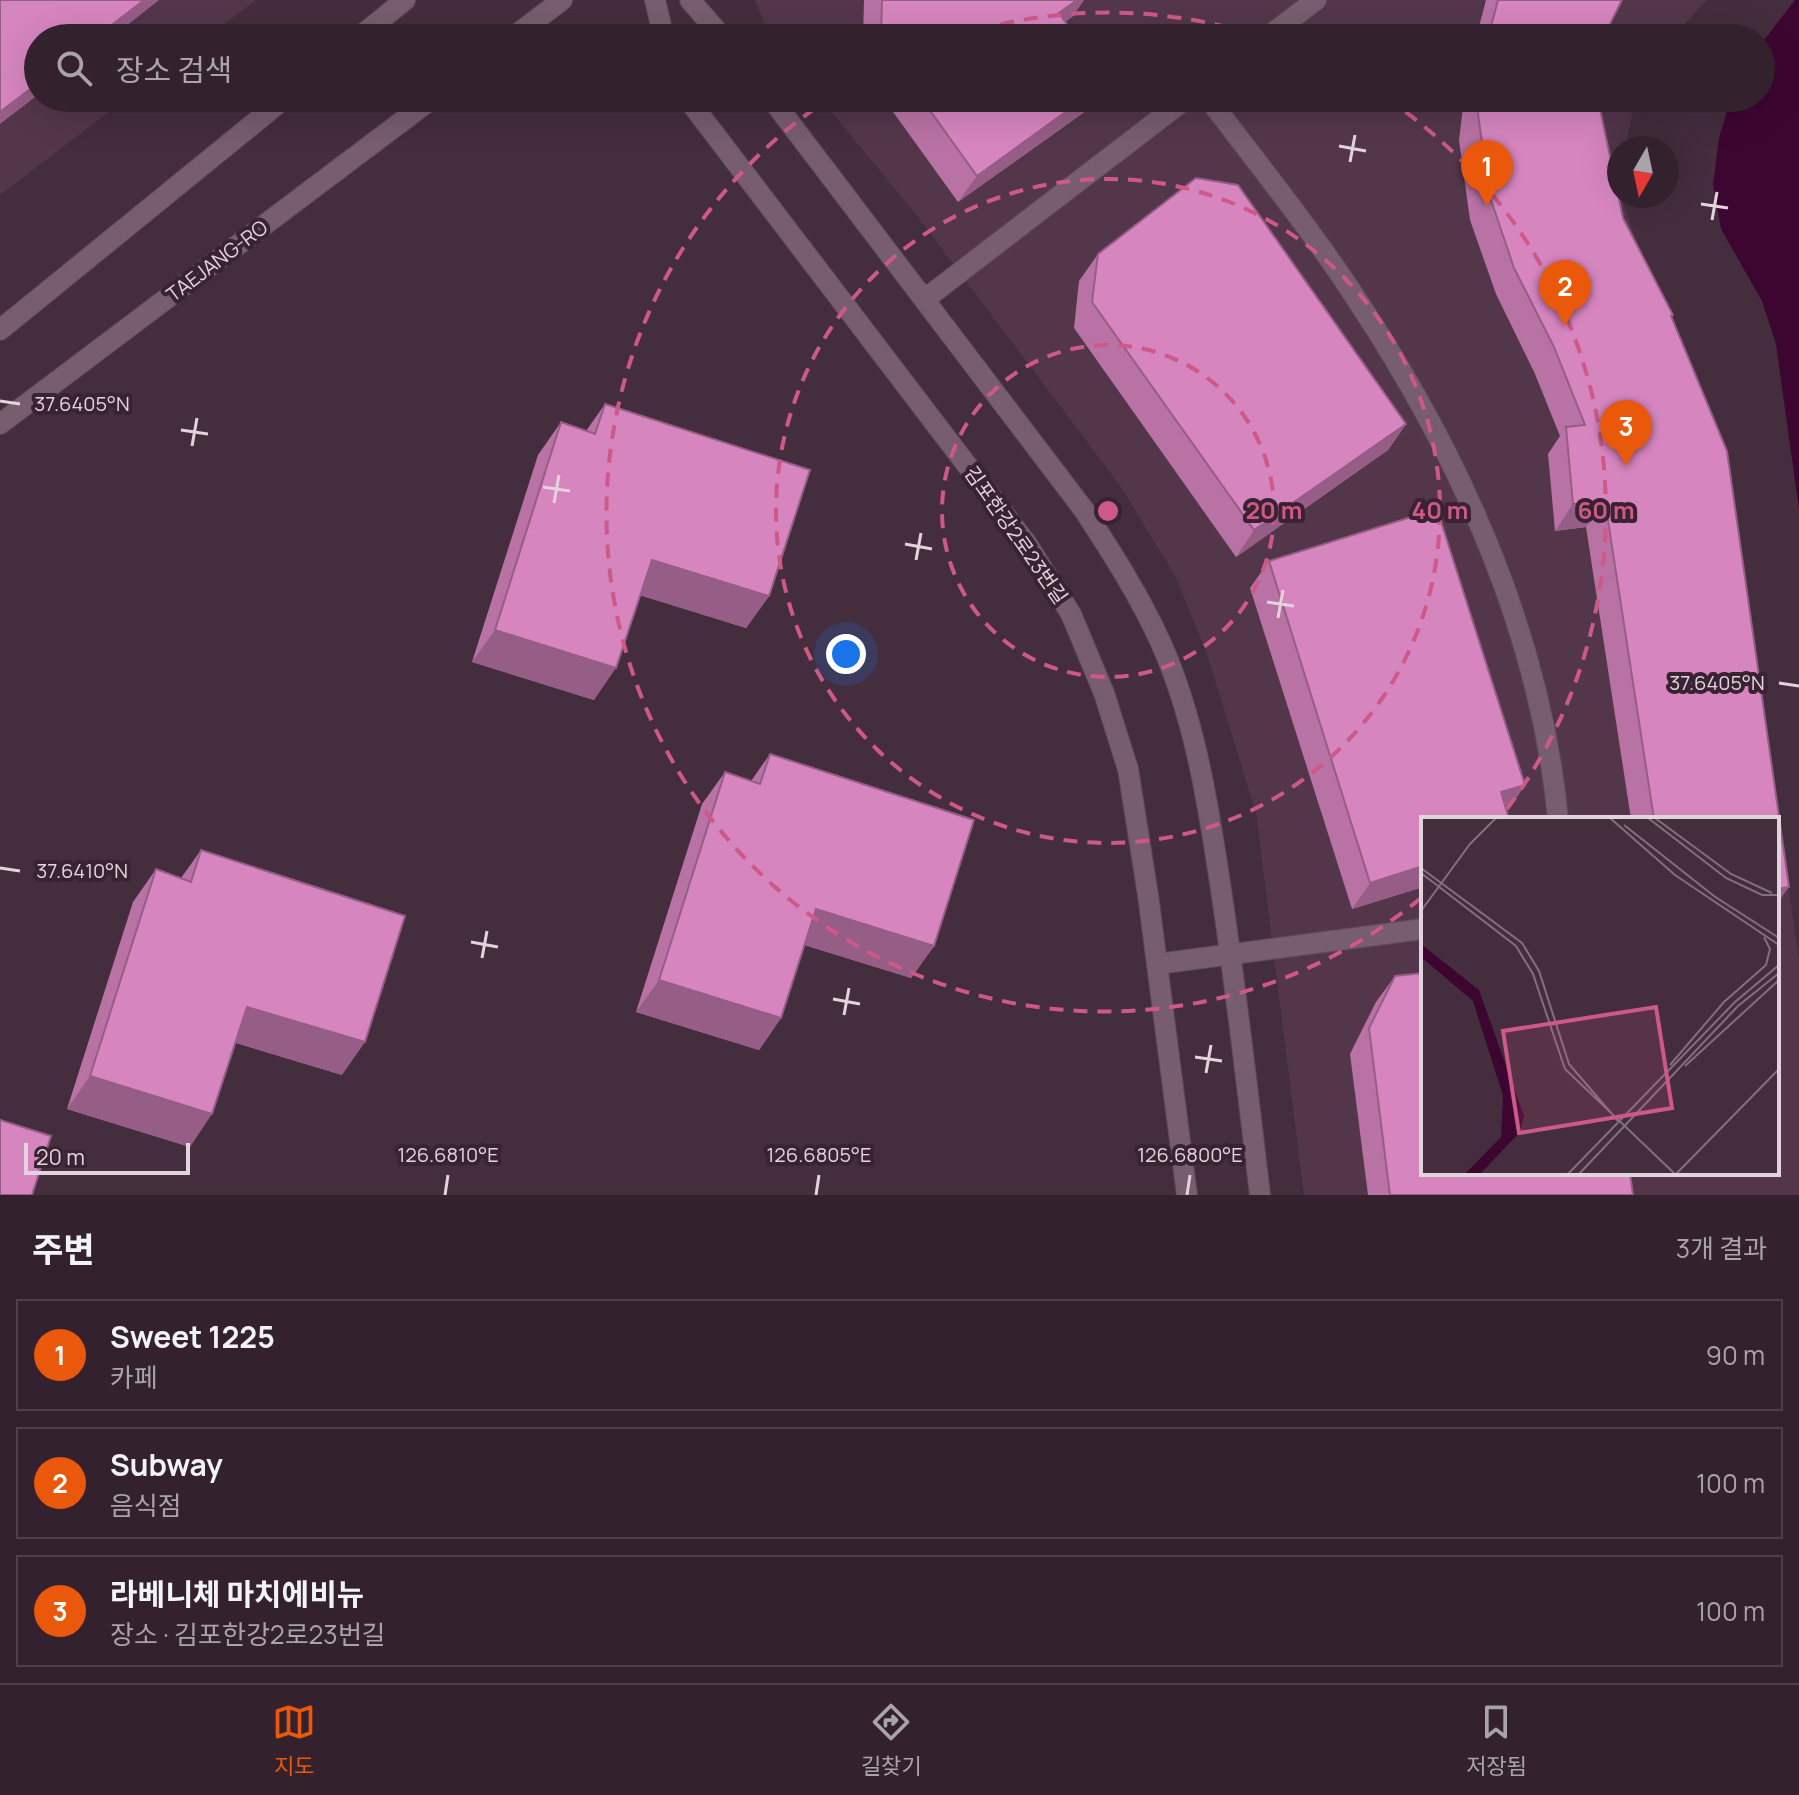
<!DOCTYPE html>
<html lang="ko">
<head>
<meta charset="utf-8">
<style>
	body { margin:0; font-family:Manrope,"Noto Sans KR",sans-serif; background:#3b2a36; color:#f1f3f6 }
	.compass { position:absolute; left:1607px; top:136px; width:72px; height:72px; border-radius:50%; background:#33222e; box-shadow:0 8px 32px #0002; rotate:189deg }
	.scale { position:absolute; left:24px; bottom:20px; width:166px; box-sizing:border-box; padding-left:8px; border:4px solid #e3d3dd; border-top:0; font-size:22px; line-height:28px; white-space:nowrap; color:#e3d3dd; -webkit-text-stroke:6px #392333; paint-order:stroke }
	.you { position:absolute; left:846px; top:654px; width:28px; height:28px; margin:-20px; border:6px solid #fff; border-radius:50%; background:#1a73e8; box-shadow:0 0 0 12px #1a73e833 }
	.badge { display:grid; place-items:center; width:52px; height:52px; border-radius:50%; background:#ea580c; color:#fff; font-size:26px; font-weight:700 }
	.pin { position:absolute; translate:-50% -66px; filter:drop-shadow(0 2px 4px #0008) }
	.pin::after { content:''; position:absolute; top:42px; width:28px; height:24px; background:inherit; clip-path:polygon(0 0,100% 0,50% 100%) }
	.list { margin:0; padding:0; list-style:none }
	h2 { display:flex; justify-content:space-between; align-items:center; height:104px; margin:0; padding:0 32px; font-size:34px }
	h2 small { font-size:26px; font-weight:400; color:#a9a4aa }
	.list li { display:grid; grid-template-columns:52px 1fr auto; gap:24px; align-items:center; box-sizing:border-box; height:112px; margin:0 16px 16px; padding:0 16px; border:2px solid #4e3f4a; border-radius:0px }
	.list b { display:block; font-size:30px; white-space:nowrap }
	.list p { margin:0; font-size:26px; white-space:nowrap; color:#a9a4aa }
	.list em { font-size:26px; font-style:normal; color:#a9a4aa }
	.icon { flex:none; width:44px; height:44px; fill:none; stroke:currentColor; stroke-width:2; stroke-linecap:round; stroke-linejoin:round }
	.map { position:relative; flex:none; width:1799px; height:1195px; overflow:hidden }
	.search { position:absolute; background:#33222e; box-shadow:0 8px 32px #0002; left:24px; right:24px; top:24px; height:88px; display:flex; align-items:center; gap:20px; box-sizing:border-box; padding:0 28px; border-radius:44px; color:#a9a4aa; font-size:30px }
	.sheet { height:488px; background:#33222e }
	nav { display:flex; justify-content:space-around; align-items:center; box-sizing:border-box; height:112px; border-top:2px solid #4e3f4a; background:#33222e; font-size:22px; color:#a9a4aa }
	nav a { display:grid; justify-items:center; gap:4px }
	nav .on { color:#ea580c }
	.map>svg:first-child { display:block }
	.built { fill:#53364a; fill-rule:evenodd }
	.water { fill:#3d0631 }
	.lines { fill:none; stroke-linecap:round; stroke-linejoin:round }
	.minor-casing { stroke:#5e4a58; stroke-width:22 }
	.minor { stroke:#775d6e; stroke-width:20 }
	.wall { fill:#b872a4 }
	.shaded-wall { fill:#965d86 }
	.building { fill:#d685bf; stroke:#965d86; stroke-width:2 }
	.ticks { fill:none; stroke:#e3d3dd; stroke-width:3 }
	.ring { fill:none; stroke:#ce5988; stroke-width:4; stroke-dasharray:14 10 }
	.labels { text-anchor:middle; stroke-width:8; stroke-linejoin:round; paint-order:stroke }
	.street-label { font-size:20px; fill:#e3d3dd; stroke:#392333 }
	.inset-road { fill:none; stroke:#846f7d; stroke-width:2 }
	.view { fill:#ce5988; fill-opacity:0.15; stroke:#ce5988; stroke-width:4 }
	.inset-edge { fill:none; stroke:#e3d3dd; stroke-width:4 }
	.ticks-label { font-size:20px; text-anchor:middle; fill:#e3d3dd; stroke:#392333; stroke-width:8; stroke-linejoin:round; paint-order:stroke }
	.centre { fill:#ce5988; stroke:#392333; stroke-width:4 }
	.ring-label { font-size:24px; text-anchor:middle; font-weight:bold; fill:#ce5988; stroke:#392333; stroke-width:8; stroke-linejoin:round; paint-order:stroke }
</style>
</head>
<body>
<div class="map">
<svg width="1799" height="1195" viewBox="0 0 1799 1195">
	<rect width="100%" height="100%" fill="#442d3d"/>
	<!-- built -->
	<g class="built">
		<path d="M0 0H256L206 38H38V98H127L0 195Z"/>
		<path d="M755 0H1707L1672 38H771Z"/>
		<path d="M820 98H1636L1625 148H1619V196H1624V206L1643 259 1729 479 1799 959V1195H1304L1256 813 1206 651 1175 576 1121 487 918 217ZM1423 819H1777V1173H1423Z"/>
	</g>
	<!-- water -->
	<path class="water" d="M1795 0H1799V510L1776 344 1762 301 1721 229 1713 185 1719 138 1730 101 1732 98H1761V44Z"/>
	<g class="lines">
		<!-- minor casing -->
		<g class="minor-casing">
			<g id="minor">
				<path d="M655 0 664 38"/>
				<path d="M690 0 723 38"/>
				<path d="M358 38 405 0"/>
				<path d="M512 38 562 0"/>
				<path d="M1266 38 1316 0"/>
				<path d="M687 98 1027 544 1071 614 1104 693 1128 769 1148 895 1187 1195"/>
				<path d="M771 98 1084 510C1112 553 1139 595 1160 641 1193 714 1206 792 1218 870 1235 978 1247 1086 1260 1195"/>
				<path d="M1208 98C1252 156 1298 213 1339 273 1450 435 1539 622 1558 819"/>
				<path d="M925 299 1187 98"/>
				<path d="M0 330 285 98"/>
				<path d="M0 424 433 98"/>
				<path d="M1157 964 1423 929"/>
			</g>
		</g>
		<!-- minor -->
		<use href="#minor" class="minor"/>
	</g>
	<!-- wall -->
	<g class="wall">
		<path d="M864 0H1084L1072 17 1065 22 1077 38H863Z"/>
		<path d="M1486 0H1622L1603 38H1476Z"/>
		<path d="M883 98H1097L1090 108 958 202Z"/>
		<path d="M1464 98H1600L1599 104 1623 218 1673 315 1671 317 1777 819H1631L1586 527 1555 531 1548 454 1560 436 1535 374 1496 294 1470 220 1459 140Z"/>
		<path d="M1098 254 1406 424 1388 450 1236 557 1074 328 1079 281Z"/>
		<path d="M605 404 769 596 746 628 640 595 594 700 472 662 538 455 561 422 586 431Z"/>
		<path d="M1269 561 1525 785 1507 811 1423 819V887L1352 909 1250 588Z"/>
		<path d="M770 754 934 946 911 978 805 945 781 1018 759 1050 636 1012 702 804 725 772 751 781Z"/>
		<path d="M201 850 342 1075 236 1043 190 1147 67 1109 133 902 156 869 181 878Z"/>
		<path d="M1395 976 1633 1195H1368L1350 1054 1376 1002Z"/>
	</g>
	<!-- shaded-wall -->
	<g class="shaded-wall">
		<path d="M144 0H159L111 38H95Z"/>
		<path d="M1077 0H1084L1072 17 1042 38 1059 13Z"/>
		<path d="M38 83V95L0 124V112Z"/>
		<path d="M1085 98H1097L1090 108 958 202 977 176Z"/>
		<path d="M1406 424 1388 450 1236 557 1254 530Z"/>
		<path d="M1605 501 1586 527 1555 531 1573 504Z"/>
		<path d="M652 560 769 596 746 628 629 592Z"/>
		<path d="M495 630 616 668 594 700 472 662Z"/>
		<path d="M1525 785 1507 811 1501 792Z"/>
		<path d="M1423 866V887L1352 909 1370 883Z"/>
		<path d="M1789 887 1777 904V889Z"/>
		<path d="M816 909 934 946 911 978 794 942Z"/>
		<path d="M659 980 781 1018 759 1050 636 1012Z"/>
		<path d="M247 1007 365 1042 342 1075 224 1039Z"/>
		<path d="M90 1076 212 1114 190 1147 67 1109Z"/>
	</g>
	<!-- building -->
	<g class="building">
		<path d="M0 0H144L95 38H38V83L0 112Z"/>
		<path d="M882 0H1077L1059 13 1077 38H881Z"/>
		<path d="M1498 0H1622L1603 38H1488Z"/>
		<path d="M921 98H1085L977 176Z"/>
		<path d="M1480 98H1600L1599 104 1623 218 1673 315 1671 316 1727 451 1789 887 1777 889V819H1654L1605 501 1573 504 1566 427 1585 425 1554 347 1514 268 1489 194 1478 114Z"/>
		<path d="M1196 178 1238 185 1406 424 1254 530 1092 302 1098 254Z"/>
		<path d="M605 404 810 470 769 596 652 560 616 668 495 630 561 422 595 434Z"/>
		<path d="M1437 509 1525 785 1501 792 1509 819H1423V866L1370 883 1269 561Z"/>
		<path d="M770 754 974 820 934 946 816 909 781 1018 659 980 725 772 760 784Z"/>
		<path d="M201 850 405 916 365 1042 247 1007 212 1114 90 1076 156 869 191 882Z"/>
		<path d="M1423 973V1173H1630L1633 1195H1390L1369 1028 1395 976Z"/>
		<path d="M0 1120 51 1136 32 1195H0Z"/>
	</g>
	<!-- ticks -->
	<path class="ticks" d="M1339 146 1366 151M1350 162 1355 135M1701 204 1728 208M1712 220 1717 192M0 401 20 404M181 430 208 434M192 446 197 418M543 487 570 491M554 503 559 475M905 544 932 549M916 560 921 533M1267 602 1294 606M1278 618 1283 590M1779 683 1799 686M0 868 20 871M471 942 498 947M482 958 487 931M833 999 860 1004M844 1015 849 988M1195 1057 1222 1061M1206 1073 1211 1045M445 1195 448 1175M816 1195 819 1175M1187 1195 1190 1175"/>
	<!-- distance rings -->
	<g class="ring">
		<circle cx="1108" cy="511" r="166"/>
		<circle cx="1108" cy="511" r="332"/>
		<path d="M1421 898A498 498 0 1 1 830 98M954 37A498 498 0 0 1 1262 37M1386 98A498 498 0 0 1 1500 818"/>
	</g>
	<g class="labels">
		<!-- street labels -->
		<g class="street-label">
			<text transform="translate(217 261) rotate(-37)" y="7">TAEJANG-RO</text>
			<text transform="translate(1016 535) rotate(55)" y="7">김포한강2로23번길</text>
		</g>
	</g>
	<!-- overview -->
	<g transform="translate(1421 817)">
		<rect width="358" height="358" fill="#442d3d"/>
		<path d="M0 127 58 173 103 299 99 315 59 357H44L80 320 82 279 52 184 0 140Z" fill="#3d0631"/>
		<path class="inset-road" d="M189 1 254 58 358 128M227 1 305 61 341 78H358M234 1 310 57 351 76M203 8 293 79 358 121M0 51 101 126 118 154 148 247 197 304M0 56 95 129 112 157 144 252 254 357M0 94 49 27 75 1M249 248 303 185 345 148 349 132 343 120M264 249 358 163M147 357 314 185 358 148M158 357 317 189 358 156M255 357 358 252"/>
		<path class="view" d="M235 190 251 291 98 316 82 214Z"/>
		<rect width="358" height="358" class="inset-edge"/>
	</g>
	<g class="ticks-label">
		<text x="82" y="411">37.6405°N</text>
		<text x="1717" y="690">37.6405°N</text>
		<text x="82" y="878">37.6410°N</text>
		<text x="448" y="1162">126.6810°E</text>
		<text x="819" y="1162">126.6805°E</text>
		<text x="1190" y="1162">126.6800°E</text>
	</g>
	<circle cx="1108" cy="511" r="12" class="centre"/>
	<g class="ring-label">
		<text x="1274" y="519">20 m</text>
		<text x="1440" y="519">40 m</text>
		<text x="1606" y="519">60 m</text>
	</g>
</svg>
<svg class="compass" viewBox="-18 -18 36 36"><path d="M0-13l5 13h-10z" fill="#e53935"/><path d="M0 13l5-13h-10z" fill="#a9a4aa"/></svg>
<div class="scale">20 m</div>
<div class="you"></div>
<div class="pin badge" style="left:1487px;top:206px">1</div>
<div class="pin badge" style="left:1565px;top:326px">2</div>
<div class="pin badge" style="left:1626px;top:466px">3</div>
<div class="search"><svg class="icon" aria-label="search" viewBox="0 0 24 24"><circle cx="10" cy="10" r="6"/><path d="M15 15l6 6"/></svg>장소 검색</div>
</div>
<section class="sheet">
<h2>주변<small>3개 결과</small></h2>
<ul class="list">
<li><span class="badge">1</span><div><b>Sweet 1225</b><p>카페</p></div><em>90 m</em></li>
<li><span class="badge">2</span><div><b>Subway</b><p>음식점</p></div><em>100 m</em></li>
<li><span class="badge">3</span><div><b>라베니체 마치에비뉴</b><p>장소 · 김포한강2로23번길</p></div><em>100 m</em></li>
</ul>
</section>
<nav>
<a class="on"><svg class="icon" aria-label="map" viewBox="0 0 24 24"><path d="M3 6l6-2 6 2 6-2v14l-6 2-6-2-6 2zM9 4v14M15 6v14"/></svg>지도</a>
<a><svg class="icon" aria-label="directions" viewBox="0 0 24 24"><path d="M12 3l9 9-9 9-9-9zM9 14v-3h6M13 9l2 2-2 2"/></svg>길찾기</a>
<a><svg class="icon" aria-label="saved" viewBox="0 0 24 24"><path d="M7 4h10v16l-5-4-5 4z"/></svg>저장됨</a>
</nav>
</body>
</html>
